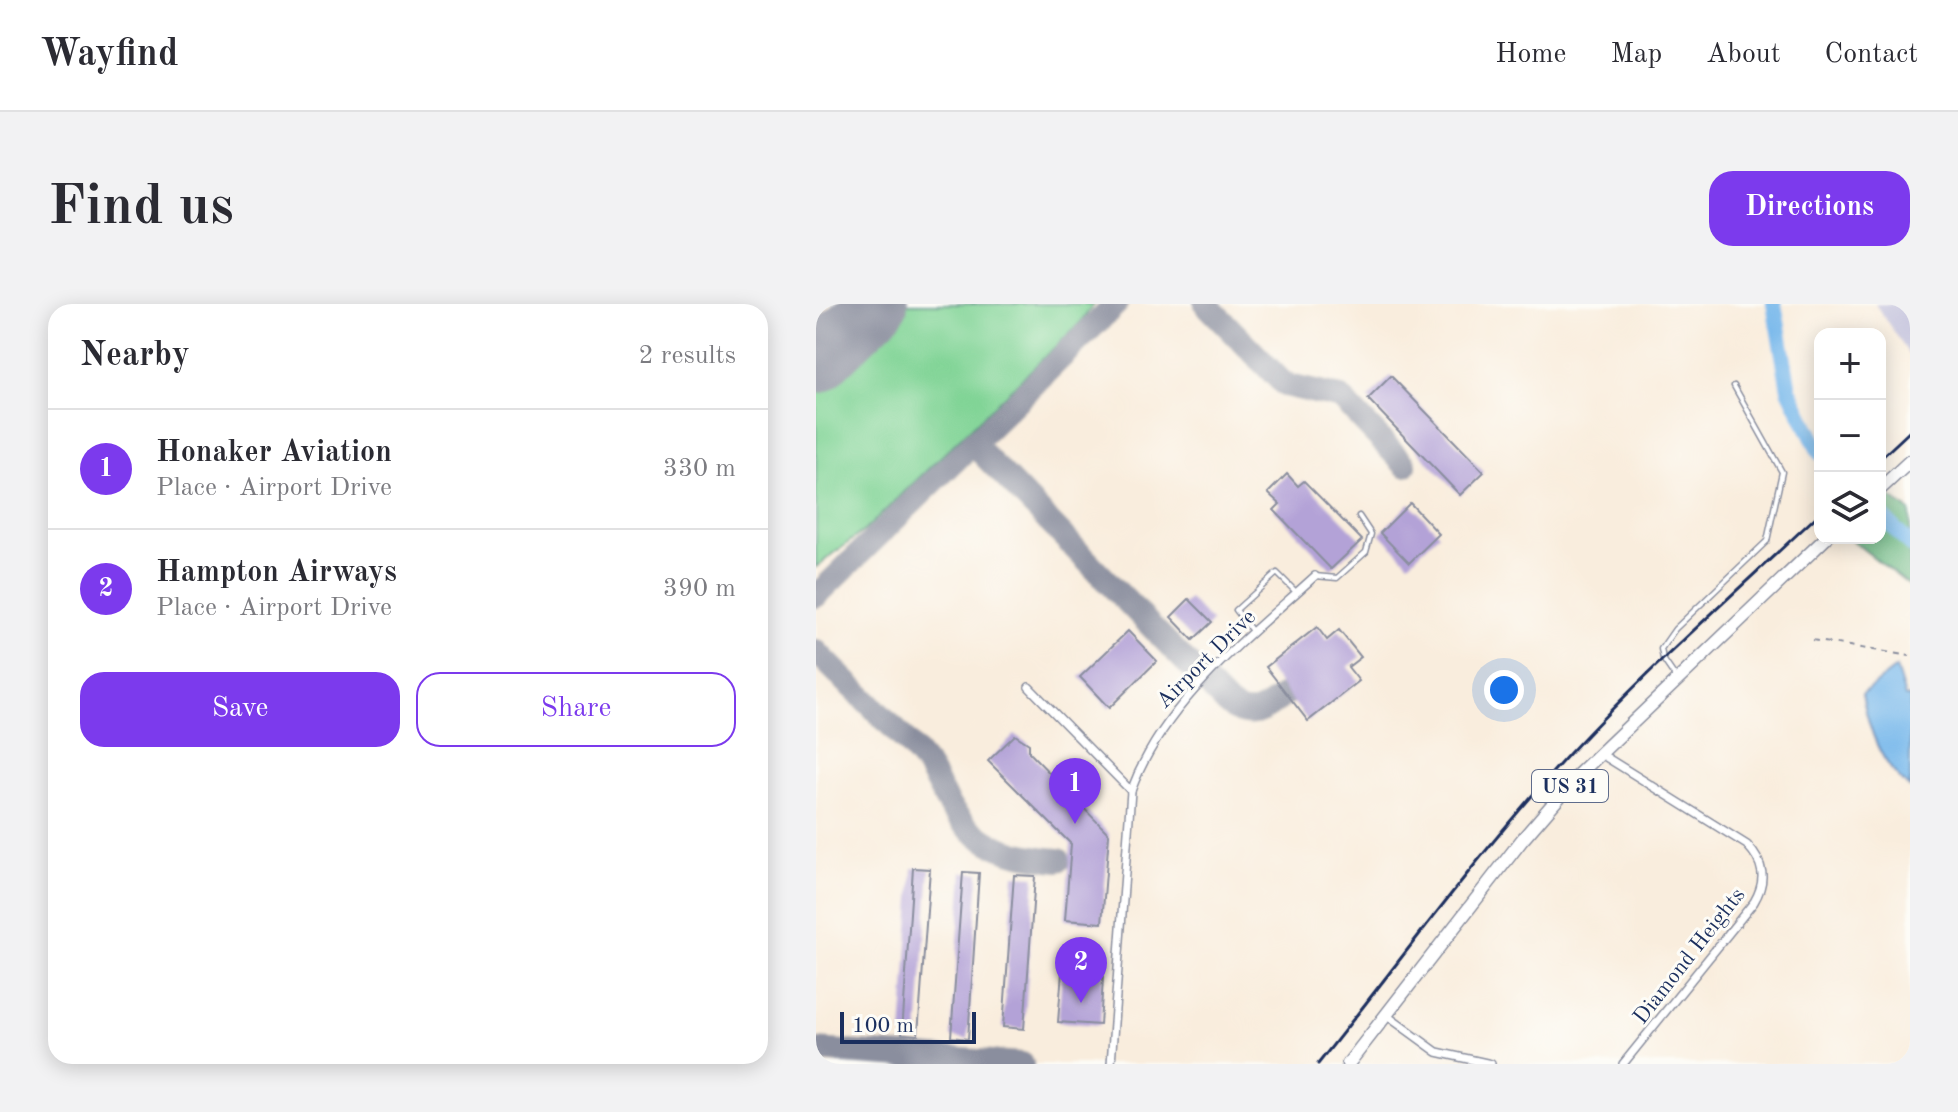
<!DOCTYPE html>
<html lang="en">
<head>
<meta charset="utf-8">
<style>
	body { margin:0; font-family:"Old Standard TT",serif; background:#f2f2f3; color:#2b2b33 }
	.controls { position:absolute; right:24px; top:24px; display:grid; overflow:hidden; border-radius:16px; box-shadow:0 4px 20px #0003 }
	.controls button { width:72px; height:72px; display:grid; place-items:center; padding:0; border:0; border-bottom:2px solid #e1e1e2; background:#fff; color:#2b2b33; font:40px sans-serif }
	.scale { position:absolute; left:24px; bottom:20px; width:136px; box-sizing:border-box; padding-left:8px; border:4px solid #1b2f5e; border-top:0; font-size:22px; line-height:28px; white-space:nowrap; color:#1b2f5e; -webkit-text-stroke:6px #fdfcf7; paint-order:stroke }
	.you { position:absolute; left:688px; top:386px; width:28px; height:28px; margin:-20px; border:6px solid #fff; border-radius:50%; background:#1a73e8; box-shadow:0 0 0 12px #1a73e833 }
	.badge { display:grid; place-items:center; width:52px; height:52px; border-radius:50%; background:#7c3aed; color:#fff; font-size:26px; font-weight:700 }
	.pin { position:absolute; translate:-50% -66px; filter:drop-shadow(0 2px 4px #0008) }
	.pin::after { content:''; position:absolute; top:42px; width:28px; height:24px; background:inherit; clip-path:polygon(0 0,100% 0,50% 100%) }
	.list { margin:0; padding:0; list-style:none }
	h2 { display:flex; justify-content:space-between; align-items:center; height:104px; margin:0; padding:0 32px; font-size:34px }
	h2 small { font-size:26px; font-weight:400; color:#7c7c81 }
	.list li { display:grid; grid-template-columns:52px 1fr auto; gap:24px; align-items:center; box-sizing:border-box; height:120px; padding:0 32px; border-top:2px solid #e1e1e2 }
	.list b { display:block; font-size:30px; white-space:nowrap }
	.list p { margin:0; font-size:26px; white-space:nowrap; color:#7c7c81 }
	.list em { font-size:26px; font-style:normal; color:#7c7c81 }
	.actions { display:flex; gap:16px; padding:24px 32px }
	.actions a { flex:1; padding:18px 0; border:2px solid #7c3aed; border-radius:24px; text-align:center; font-size:28px; color:#7c3aed }
	.actions .main { background:#7c3aed; color:#fff }
	.icon { flex:none; width:44px; height:44px; fill:none; stroke:currentColor; stroke-width:2; stroke-linecap:round; stroke-linejoin:round }
	.map { position:relative; flex:none; width:1094px; height:760px; overflow:hidden; border-radius:24px }
	header { display:flex; align-items:center; gap:48px; box-sizing:border-box; height:112px; padding:0 40px; background:#fff; border-bottom:2px solid #e1e1e2 }
	header strong { font-size:38px }
	nav { display:flex; gap:44px; margin-inline-start:auto; font-size:28px }
	.intro { display:flex; align-items:center; justify-content:space-between; box-sizing:border-box; height:192px; padding:0 48px }
	h1 { margin:0; font-size:56px }
	.button { padding:20px 36px; border-radius:24px; background:#7c3aed; color:#fff; font-size:28px; font-weight:700 }
	main { display:flex; gap:48px; padding:0 48px }
	aside { flex:1; background:#fff; border-radius:24px; box-shadow:0 4px 20px #0003 }
	.map>svg:first-child { display:block }
	.industrial { fill:#c2c1dc }
	.green { fill:#81d496; stroke:#4e827a; stroke-width:2 }
	.forest { fill:#68b67f; stroke:#42726e; stroke-width:2 }
	.water { fill:#76b7eb; stroke:#4873a4; stroke-width:2 }
	.lines { fill:none; stroke-linecap:round; stroke-linejoin:round }
	.river { stroke:#76b7eb; stroke-width:16 }
	.taxiway { stroke:#8a8e9e; stroke-width:24 }
	.runway { stroke:#8a8e9e; stroke-width:62 }
	.building { fill:#b3a2d7 }
	.lane-casing { stroke:#8a8e9e; stroke-width:7 }
	.street-casing { stroke:#8a8e9e; stroke-width:10 }
	.primary-casing { stroke:#8a8e9e; stroke-width:15 }
	.path { stroke:#8a8e9e; stroke-width:2; stroke-dasharray:6 6; stroke-linecap:butt }
	.lane { stroke:#fff; stroke-width:4 }
	.street { stroke:#fff; stroke-width:7 }
	.primary { stroke:#fff; stroke-width:12 }
	.rail { stroke:#1b2f5e; stroke-width:3 }
	.labels { text-anchor:middle; stroke-width:6; stroke-linejoin:round; paint-order:stroke }
	.shield { fill:#fdfcf7; stroke:#5f6c8c; stroke-width:2 }
	.shield-label { font-size:20px; font-weight:bold; fill:#1b2f5e }
	.street-label { font-size:22px; fill:#1b2f5e; stroke:#fdfcf7 }
</style>
</head>
<body>
<header>
<strong>Wayfind</strong>
<nav><a>Home</a><a>Map</a><a>About</a><a>Contact</a></nav>
</header>
<div class="intro"><h1>Find us</h1><a class="button">Directions</a></div>
<main>
<aside>
<h2>Nearby<small>2 results</small></h2>
<ul class="list">
<li><span class="badge">1</span><div><b>Honaker Aviation</b><p>Place · Airport Drive</p></div><em>330 m</em></li>
<li><span class="badge">2</span><div><b>Hampton Airways</b><p>Place · Airport Drive</p></div><em>390 m</em></li>
</ul>
<div class="actions"><a class="main">Save</a><a>Share</a></div>
</aside>
<div class="map">
<svg width="1094" height="760" viewBox="0 0 1094 760">
	<rect width="100%" height="100%" fill="#fdfcf7"/>
	<filter id="ink" filterUnits="userSpaceOnUse"><feTurbulence type="fractalNoise" baseFrequency=".0125" numOctaves="2"/><feDisplacementMap in="SourceGraphic" scale="16" xChannelSelector="R" yChannelSelector="G"/><feConvolveMatrix kernelMatrix="1 2 1 2 8 2 1 2 1" color-interpolation-filters="sRGB"/></filter>
	<filter id="wash" filterUnits="userSpaceOnUse"><feTurbulence type="fractalNoise" baseFrequency=".006" numOctaves="4" result="noise"/><feDisplacementMap in="SourceGraphic" scale="32" xChannelSelector="R" yChannelSelector="G"/><feGaussianBlur stdDeviation="1.8" result="paint"/><feColorMatrix in="noise" values="0 0 0 0 0 0 0 0 0 0 0 0 0 0 0 0 0 1.4 0 .05"/><feComposite in="paint" operator="in"/></filter>
	<g filter="url(#wash)">
		<rect width="100%" height="100%" fill="#f9eddd"/>
		<!-- industrial -->
		<path class="industrial" d="M1059 0H1094V52Z"/>
		<!-- green -->
		<path class="green" d="M90 0H278L264 19 49 226 0 263V87Z"/>
		<!-- forest -->
		<path class="forest" d="M1074 193 1094 207V282L1033 234H1064V204Z"/>
		<!-- water -->
		<path class="water" d="M1080 364 1089 393H1094V484C1064 461 1053 425 1046 390Z"/>
		<g class="lines">
			<!-- river -->
			<g class="river">
				<path d="M958 0 973 85 1004 149"/>
				<path d="M1064 210 1094 241"/>
			</g>
			<!-- taxiway -->
			<g class="taxiway">
				<path d="M390 0 469 81 525 94 589 161"/>
				<path d="M156 139 412 401C436 419 450 405 471 389"/>
				<path d="M0 292 300 0"/>
				<path d="M0 347C35 384 76 418 108 458 119 472 125 491 136 506 165 544 198 552 243 556"/>
				<path d="M0 746 206 760"/>
			</g>
			<!-- runway -->
			<path class="runway" d="M0 59 61 0"/>
		</g>
		<g id="blocks">
			<!-- building -->
			<g class="building">
				<path d="M575 72 668 168 644 191 552 95Z"/>
				<path d="M471 170 482 182 488 177 546 236 515 265 458 206 464 200 452 189Z"/>
				<path d="M594 199 623 230 593 259 564 229Z"/>
				<path d="M373 295 396 318 377 336 355 313Z"/>
				<path d="M501 323 511 336 523 326 545 353 532 363 543 377 492 417 450 363Z"/>
				<path d="M312 327 341 357 293 404 264 373Z"/>
				<path d="M199 431 213 440V448L293 530 286 619 249 616 255 540 172 457Z"/>
				<path d="M97 564 114 565 102 731 86 730Z"/>
				<path d="M147 568 163 569 152 735 135 733Z"/>
				<path d="M198 571 219 572 208 725 187 723Z"/>
				<path d="M275 659 288 660 284 721 242 718 246 668 271 669Z"/>
			</g>
		</g>
	</g>
	<g filter="url(#ink)">
		<use href="#blocks" fill-opacity="0" stroke="#8a8e9e" stroke-width="2"/>
		<g class="lines">
			<!-- lane casing -->
			<g class="lane-casing">
				<g id="lane">
					<path d="M499 272 521 274 550 248 555 230 543 212"/>
					<path d="M436 327 420 306 461 269 481 289"/>
					<path d="M860 374 847 355 845 345 859 325 951 237 966 168 918 82"/>
				</g>
			</g>
			<!-- street casing -->
			<g class="street-casing">
				<g id="street">
					<path d="M213 383 315 487"/>
					<path d="M785 450 931 541C948 559 951 576 938 598L807 760"/>
					<path d="M570 711 621 748 675 760"/>
					<path d="M295 760 315 487C348 397 430 335 499 272"/>
				</g>
			</g>
			<!-- primary casing -->
			<g class="primary-casing">
				<g id="primary">
					<path d="M1064 185 1094 157"/>
					<path d="M532 760 706 536 763 470 1010 234"/>
				</g>
			</g>
			<!-- path -->
			<path class="path" d="M996 336 1094 352"/>
			<!-- lane -->
			<use href="#lane" class="lane"/>
			<!-- street -->
			<use href="#street" class="street"/>
			<!-- primary -->
			<use href="#primary" class="primary"/>
			<!-- rail -->
			<g class="rail">
				<path d="M1064 155 1094 127"/>
				<path d="M502 760C585 656 664 547 754 449 833 364 920 288 1004 209"/>
			</g>
		</g>
	</g>
	<g class="labels">
		<!-- shield labels -->
		<rect class="shield" x="716" y="466" width="76" height="32" rx="6"/>
		<g class="shield-label">
			<text x="754" y="489">US 31</text>
		</g>
		<!-- street labels -->
		<g class="street-label">
			<text transform="translate(389 354) rotate(-45)" y="8">Airport Drive</text>
			<text transform="translate(872 651) rotate(-52)" y="8">Diamond Heights</text>
		</g>
	</g>
</svg>
<div class="controls">
<button>+</button>
<button>−</button>
<button><svg class="icon" aria-label="layers" viewBox="0 0 24 24"><path d="M12 4l9 5-9 5-9-5zM3 14l9 5 9-5"/></svg></button>
</div>
<div class="scale">100 m</div>
<div class="you"></div>
<div class="pin badge" style="left:259px;top:520px">1</div>
<div class="pin badge" style="left:265px;top:699px">2</div>
</div>
</main>
</body>
</html>
